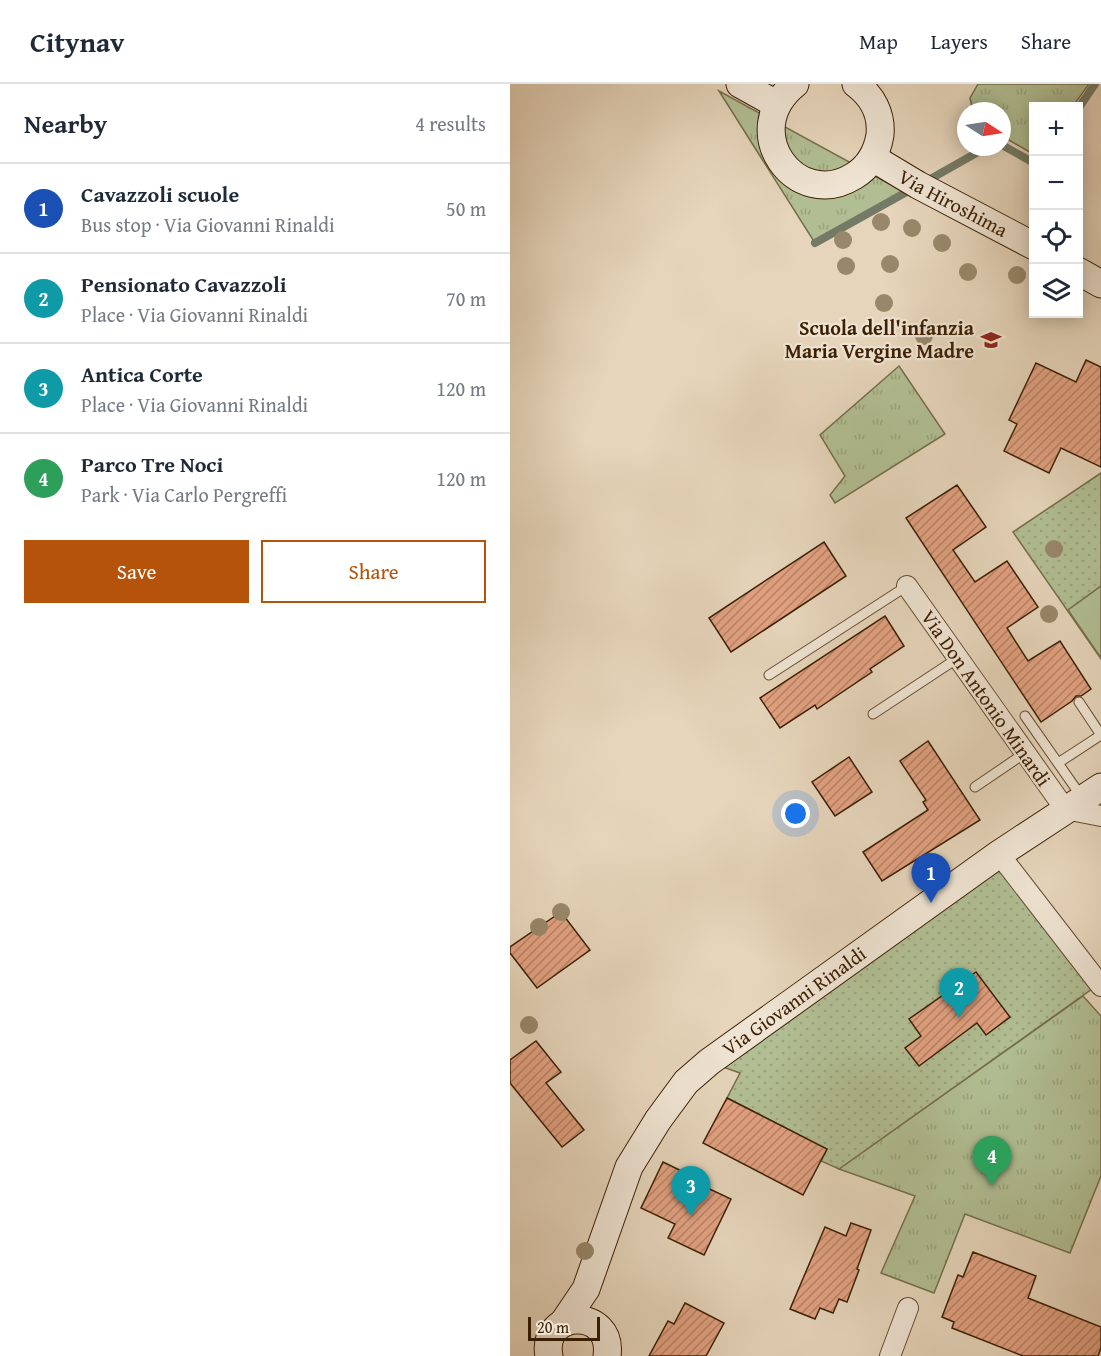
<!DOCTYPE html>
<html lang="en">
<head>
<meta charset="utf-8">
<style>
	body { margin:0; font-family:"Gentium Book Plus",serif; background:#f6f6f7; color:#1f2937 }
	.controls { position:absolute; right:18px; top:18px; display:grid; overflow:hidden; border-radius:0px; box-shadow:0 3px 15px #0003 }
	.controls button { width:54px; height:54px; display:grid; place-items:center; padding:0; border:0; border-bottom:2px solid #e0e1e3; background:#fff; color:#1f2937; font:30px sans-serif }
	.compass { position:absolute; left:447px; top:18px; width:54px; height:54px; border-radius:50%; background:#fff; box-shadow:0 3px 15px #0003; rotate:102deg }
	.scale { position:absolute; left:18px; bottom:15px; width:72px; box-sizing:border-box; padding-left:6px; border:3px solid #3c1f03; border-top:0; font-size:16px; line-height:21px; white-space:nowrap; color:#3c1f03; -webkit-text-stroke:4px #efe4d3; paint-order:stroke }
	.you { position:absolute; left:286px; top:730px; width:21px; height:21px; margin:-15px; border:4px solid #fff; border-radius:50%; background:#1a73e8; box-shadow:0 0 0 9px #1a73e833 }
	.badge { display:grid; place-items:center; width:39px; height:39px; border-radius:50%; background:#b45309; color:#fff; font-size:20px; font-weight:700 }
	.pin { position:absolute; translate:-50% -50px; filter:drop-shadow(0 2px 3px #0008) }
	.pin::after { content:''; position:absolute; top:32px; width:21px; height:18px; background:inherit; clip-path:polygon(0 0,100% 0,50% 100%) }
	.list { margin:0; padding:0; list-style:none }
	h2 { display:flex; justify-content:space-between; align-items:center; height:78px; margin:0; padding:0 24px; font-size:26px }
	h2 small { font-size:20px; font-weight:400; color:#747a83 }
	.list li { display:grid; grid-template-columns:39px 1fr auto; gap:18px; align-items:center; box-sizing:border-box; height:90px; padding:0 24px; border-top:2px solid #e0e1e3 }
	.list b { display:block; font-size:22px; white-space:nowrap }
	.list p { margin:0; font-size:20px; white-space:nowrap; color:#747a83 }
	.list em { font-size:20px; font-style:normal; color:#747a83 }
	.actions { display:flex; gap:12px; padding:18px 24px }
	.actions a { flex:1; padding:14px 0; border:2px solid #b45309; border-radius:0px; text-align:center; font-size:21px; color:#b45309 }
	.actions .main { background:#b45309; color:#fff }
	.icon { flex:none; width:33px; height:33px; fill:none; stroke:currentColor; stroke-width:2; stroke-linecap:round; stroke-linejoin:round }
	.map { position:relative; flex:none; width:591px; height:1272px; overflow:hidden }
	header { display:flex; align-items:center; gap:36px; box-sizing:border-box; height:84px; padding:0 30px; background:#fff; border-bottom:2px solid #e0e1e3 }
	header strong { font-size:28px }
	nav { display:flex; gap:33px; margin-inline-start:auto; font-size:21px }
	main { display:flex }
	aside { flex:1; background:#fff }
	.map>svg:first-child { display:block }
	.grass { fill:url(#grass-tufts); stroke:#766e4b; stroke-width:1.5 }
	.garden { fill:url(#garden-dots); stroke:#766e4b; stroke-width:1.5 }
	.pitch { fill:#b1be93; stroke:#766e4b; stroke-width:1.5 }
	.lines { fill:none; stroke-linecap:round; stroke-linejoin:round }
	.stream { stroke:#737b67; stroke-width:8 }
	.building { fill:url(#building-hatch); stroke:#3c1f03; stroke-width:1.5 }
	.lane-casing { stroke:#664c31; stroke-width:11 }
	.street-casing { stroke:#664c31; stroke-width:22 }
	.secondary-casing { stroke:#3c1f03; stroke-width:29 }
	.lane { stroke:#efe4d3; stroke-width:9 }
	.street { stroke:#efe4d3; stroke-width:20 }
	.secondary { stroke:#efe4d3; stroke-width:27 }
	.tree { fill:#98876a }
	.labels { text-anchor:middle; stroke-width:4.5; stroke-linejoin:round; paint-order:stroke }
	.street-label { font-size:20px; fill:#3c1f03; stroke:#efe4d3 }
	.poi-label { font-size:20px; font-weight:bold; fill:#3c1f03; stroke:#efe4d3; text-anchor:end }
</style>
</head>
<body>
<header>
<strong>Citynav</strong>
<nav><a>Map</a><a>Layers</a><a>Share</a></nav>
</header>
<main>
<aside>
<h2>Nearby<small>4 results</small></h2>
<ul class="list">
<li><span class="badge" style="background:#1a4fb4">1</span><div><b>Cavazzoli scuole</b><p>Bus stop · Via Giovanni Rinaldi</p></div><em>50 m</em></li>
<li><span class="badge" style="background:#0f9aa8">2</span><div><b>Pensionato Cavazzoli</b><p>Place · Via Giovanni Rinaldi</p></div><em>70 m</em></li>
<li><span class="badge" style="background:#0f9aa8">3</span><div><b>Antica Corte</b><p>Place · Via Giovanni Rinaldi</p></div><em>120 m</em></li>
<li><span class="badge" style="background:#2e9e5b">4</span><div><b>Parco Tre Noci</b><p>Park · Via Carlo Pergreffi</p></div><em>120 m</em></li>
</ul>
<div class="actions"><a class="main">Save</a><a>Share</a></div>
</aside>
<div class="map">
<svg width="591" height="1272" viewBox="0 0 591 1272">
	<defs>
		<pattern id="grass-tufts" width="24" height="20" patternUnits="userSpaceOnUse" patternTransform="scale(1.5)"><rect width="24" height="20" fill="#b1be93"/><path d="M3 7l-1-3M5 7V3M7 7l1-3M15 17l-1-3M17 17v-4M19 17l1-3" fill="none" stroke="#99a37d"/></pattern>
		<pattern id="garden-dots" width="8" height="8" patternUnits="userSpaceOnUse" patternTransform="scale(1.5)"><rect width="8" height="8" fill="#b1be93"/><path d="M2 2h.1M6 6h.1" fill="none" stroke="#99a37d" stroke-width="1.8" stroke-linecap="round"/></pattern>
		<pattern id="building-hatch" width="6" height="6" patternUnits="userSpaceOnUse" patternTransform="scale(1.5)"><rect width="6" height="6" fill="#e2a181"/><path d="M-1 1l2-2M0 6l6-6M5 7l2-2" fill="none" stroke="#b88367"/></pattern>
	</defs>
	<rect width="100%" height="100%" fill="#e6d5bb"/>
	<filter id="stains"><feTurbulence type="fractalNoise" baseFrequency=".00333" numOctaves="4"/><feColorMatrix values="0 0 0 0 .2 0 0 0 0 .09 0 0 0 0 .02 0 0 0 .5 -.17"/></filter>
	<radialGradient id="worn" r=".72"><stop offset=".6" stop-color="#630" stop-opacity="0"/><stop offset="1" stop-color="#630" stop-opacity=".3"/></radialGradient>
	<!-- grass -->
	<g class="grass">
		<path d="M468 0H579L563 22H524L523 70 492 52V27H463L460 14Z"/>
		<path d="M209 7 396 109 305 159Z"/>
		<path d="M389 282 435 350 325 419 320 411 335 392 310 351Z"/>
		<path d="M573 912 591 932V1092L560 1169 455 1130 424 1209 371 1189 405 1112 329 1085Z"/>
	</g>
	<!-- garden -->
	<g class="garden">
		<path d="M591 389V575L503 448Z"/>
		<path d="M489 770 589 900 329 1085 311 1077 317 1065 217 1014 230 989 199 978Z"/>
	</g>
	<!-- pitch -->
	<path class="pitch" d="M591 502V574L558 526Z"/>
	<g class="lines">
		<!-- stream -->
		<g class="stream">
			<path d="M568 25 585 0"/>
			<path d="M492 61 524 79"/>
			<path d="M415 98 477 63"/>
			<path d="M305 159 402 105"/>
		</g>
	</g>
	<!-- building -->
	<g class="building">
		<path d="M576 276 591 283V383L551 364 539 389 494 367 507 340 499 336 526 279 566 298Z"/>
		<path d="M447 401 476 443 443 466 465 498 497 477 528 523 497 544 518 577 550 557 581 605 571 612H566L562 617 531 638 396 434Z"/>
		<path d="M314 458 336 492 221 568 199 534Z"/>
		<path d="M375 532 394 562 360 585 362 588 307 625 305 621 270 644 250 614Z"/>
		<path d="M418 657 470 736 372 797 353 768 418 726 413 718 416 716 390 677Z"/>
		<path d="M339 673 362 708 325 732 302 698Z"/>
		<path d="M51 828 80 866 27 904 0 869V863Z"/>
		<path d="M466 888 500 933 476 951 467 939 409 982 395 964 411 952 399 935Z"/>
		<path d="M26 957 51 988 36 999 74 1046 52 1063 0 999V976Z"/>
		<path d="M217 1014 317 1065 293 1111 193 1059Z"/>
		<path d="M153 1078 190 1096 189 1100 221 1115 194 1171 158 1154 165 1140 131 1124Z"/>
		<path d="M341 1139 361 1146 347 1185 349 1186 337 1218 329 1215 323 1229 310 1224 305 1235 280 1225 315 1143 336 1152Z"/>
		<path d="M463 1168 526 1192 518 1214 591 1243V1264L588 1272H513L442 1244 444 1238 432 1233 448 1191 453 1193Z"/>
		<path d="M175 1219 214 1239 196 1272H139L158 1237 164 1240Z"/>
	</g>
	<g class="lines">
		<!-- lane casing -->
		<g class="lane-casing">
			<g id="lane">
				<path d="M259 591 397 502"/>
				<path d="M363 630 448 574"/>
				<path d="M515 632 571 712"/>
				<path d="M548 679 591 651 569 618"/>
				<path d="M465 703 515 669"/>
			</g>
		</g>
		<!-- street casing -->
		<g class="street-casing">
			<g id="street">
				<path d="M397 502 555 725 591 732"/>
				<path d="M489 770 591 902"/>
				<path d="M380 1272 398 1224"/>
			</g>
		</g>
		<!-- secondary casing -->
		<g class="secondary-casing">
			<g id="secondary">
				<path d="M230 0 266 20"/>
				<path d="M285 0C227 47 286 128 344 92 359 83 367 69 370 51 372 30 362 12 346 0"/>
				<path id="s1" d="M363 74 408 101 524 162"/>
				<path d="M568 187 591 200"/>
				<path id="s2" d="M53 1239 76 1205 119 1083 148 1036 176 998 199 978 489 770 591 703"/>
				<path d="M39 1272C30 1225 104 1223 97 1272"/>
			</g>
		</g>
		<!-- lane -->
		<use href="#lane" class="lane"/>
		<!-- street -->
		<use href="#street" class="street"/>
		<!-- secondary -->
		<use href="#secondary" class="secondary"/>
	</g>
	<!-- trees -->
	<g class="tree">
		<circle cx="371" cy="138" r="9"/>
		<circle cx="402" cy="144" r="9"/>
		<circle cx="333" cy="156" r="9"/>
		<circle cx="432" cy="159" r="9"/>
		<circle cx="380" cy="180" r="9"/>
		<circle cx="336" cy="182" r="9"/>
		<circle cx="458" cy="188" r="9"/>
		<circle cx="507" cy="191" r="9"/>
		<circle cx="374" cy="219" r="9"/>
		<circle cx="414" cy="252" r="9"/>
		<circle cx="544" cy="465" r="9"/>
		<circle cx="539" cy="530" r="9"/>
		<circle cx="51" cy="828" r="9"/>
		<circle cx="29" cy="843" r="9"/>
		<circle cx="19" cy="941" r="9"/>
		<circle cx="75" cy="1167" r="9"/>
	</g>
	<!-- icons -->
	<defs>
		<g id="school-bare" transform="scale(1.62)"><path d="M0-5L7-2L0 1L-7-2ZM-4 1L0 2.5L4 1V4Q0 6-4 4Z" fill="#8f2418" stroke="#efe4d3" stroke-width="2.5" paint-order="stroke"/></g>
	</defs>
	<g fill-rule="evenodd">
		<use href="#school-bare" x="481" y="256"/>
	</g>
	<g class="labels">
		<!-- street labels -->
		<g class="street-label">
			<text dy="7" stroke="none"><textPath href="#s1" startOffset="92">Via Hiroshima</textPath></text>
			<text transform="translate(476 614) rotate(55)" y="7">Via Don Antonio Minardi</text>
			<text dy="7" stroke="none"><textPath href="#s2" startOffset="408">Via Giovanni Rinaldi</textPath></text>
		</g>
		<!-- poi labels -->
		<g class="poi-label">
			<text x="464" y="251">Scuola dell'infanzia<tspan x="464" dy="23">Maria Vergine Madre</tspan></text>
		</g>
	</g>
	<rect width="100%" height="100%" filter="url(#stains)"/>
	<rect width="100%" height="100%" fill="url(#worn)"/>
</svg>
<div class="controls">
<button>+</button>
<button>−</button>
<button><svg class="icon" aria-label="locate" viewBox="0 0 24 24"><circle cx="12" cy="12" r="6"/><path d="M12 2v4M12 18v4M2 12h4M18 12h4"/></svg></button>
<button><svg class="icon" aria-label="layers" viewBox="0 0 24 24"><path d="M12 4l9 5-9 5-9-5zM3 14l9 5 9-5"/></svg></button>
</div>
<svg class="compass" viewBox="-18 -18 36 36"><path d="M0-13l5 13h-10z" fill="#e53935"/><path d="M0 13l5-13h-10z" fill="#747a83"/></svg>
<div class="scale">20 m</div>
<div class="you"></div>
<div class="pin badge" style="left:421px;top:819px;background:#1a4fb4">1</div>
<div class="pin badge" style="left:449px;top:934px;background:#0f9aa8">2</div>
<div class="pin badge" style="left:181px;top:1132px;background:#0f9aa8">3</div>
<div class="pin badge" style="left:482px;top:1102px;background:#2e9e5b">4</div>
</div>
</main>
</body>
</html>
